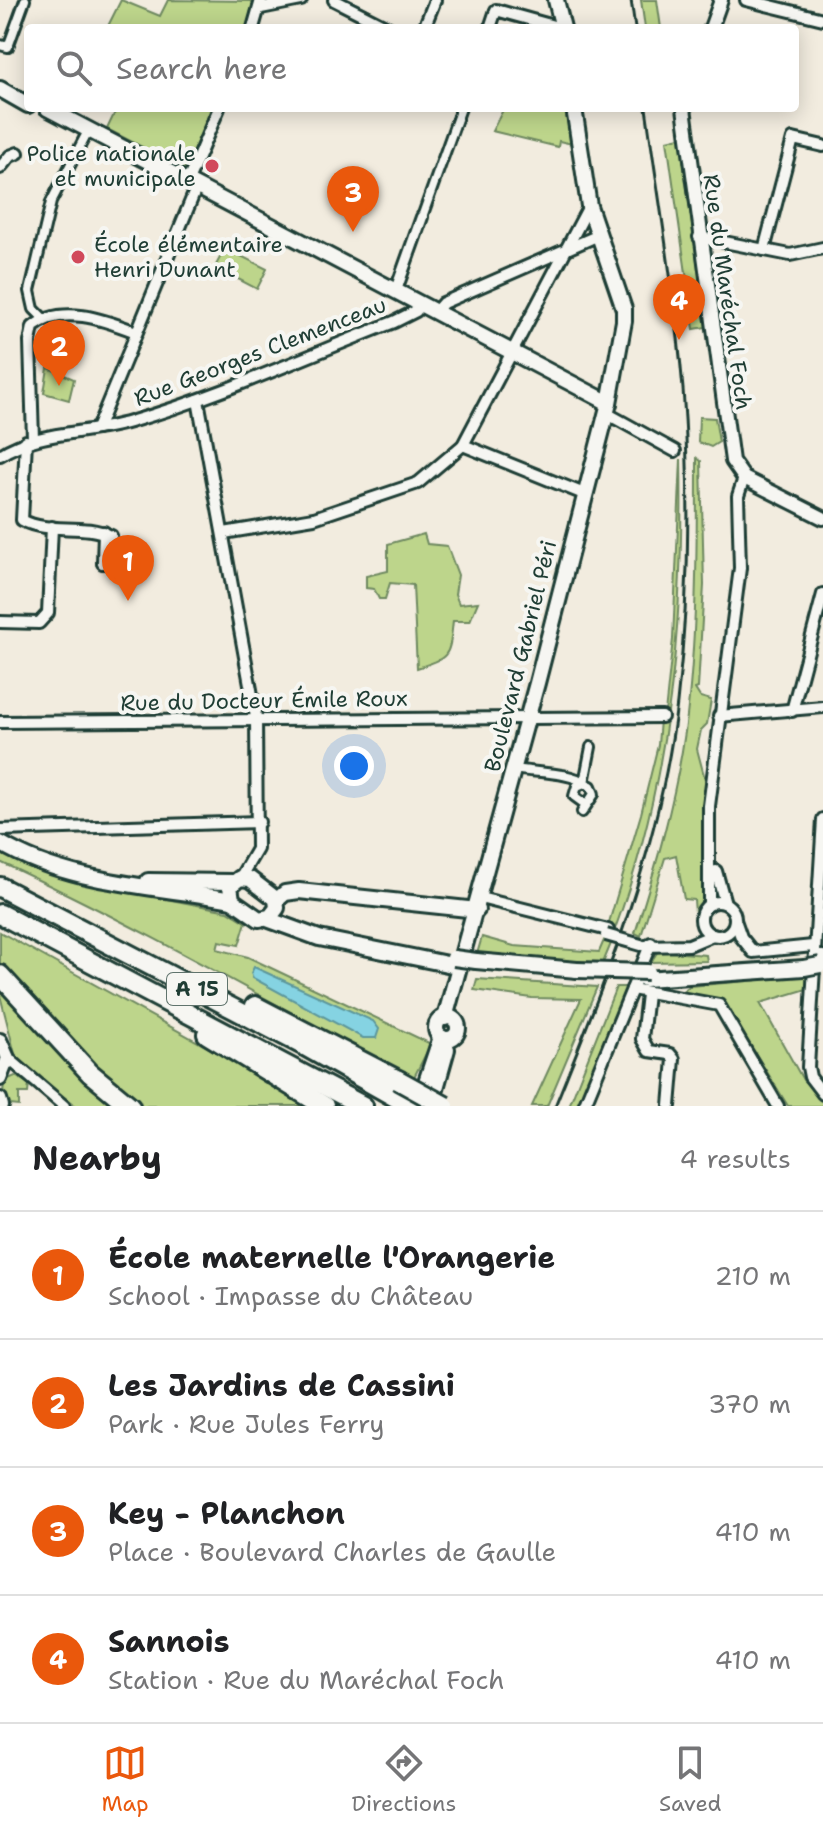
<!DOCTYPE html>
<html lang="en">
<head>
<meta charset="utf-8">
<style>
	body { margin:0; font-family:"Shantell Sans",sans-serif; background:#f2f2f2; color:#202124 }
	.you { position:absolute; left:354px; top:766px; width:28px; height:28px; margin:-20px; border:6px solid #fff; border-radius:50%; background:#1a73e8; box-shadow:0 0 0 12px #1a73e833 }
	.badge { display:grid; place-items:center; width:52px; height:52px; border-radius:50%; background:#ea580c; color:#fff; font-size:26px; font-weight:700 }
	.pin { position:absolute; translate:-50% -66px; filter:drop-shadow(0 2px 4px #0008) }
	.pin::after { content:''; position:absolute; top:42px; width:28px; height:24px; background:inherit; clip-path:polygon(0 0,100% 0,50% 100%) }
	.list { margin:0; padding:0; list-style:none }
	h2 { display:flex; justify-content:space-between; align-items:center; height:104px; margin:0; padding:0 32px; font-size:34px }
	h2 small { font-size:26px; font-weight:400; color:#757577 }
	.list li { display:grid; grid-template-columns:52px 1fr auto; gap:24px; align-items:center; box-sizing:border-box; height:128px; padding:0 32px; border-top:2px solid #e0e0e0 }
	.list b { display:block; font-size:30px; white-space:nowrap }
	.list p { margin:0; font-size:26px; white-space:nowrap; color:#757577 }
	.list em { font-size:26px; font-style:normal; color:#757577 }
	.icon { flex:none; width:44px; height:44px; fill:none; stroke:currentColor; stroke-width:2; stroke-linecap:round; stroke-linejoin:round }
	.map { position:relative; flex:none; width:823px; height:1106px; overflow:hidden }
	.search { position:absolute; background:#fff; box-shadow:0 4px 20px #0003; left:24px; right:24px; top:24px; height:88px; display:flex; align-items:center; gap:20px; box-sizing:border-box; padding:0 28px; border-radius:8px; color:#757577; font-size:30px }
	.sheet { height:616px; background:#fff }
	nav { display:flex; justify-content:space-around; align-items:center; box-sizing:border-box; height:112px; border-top:2px solid #e0e0e0; background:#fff; font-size:22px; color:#757577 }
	nav a { display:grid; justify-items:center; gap:4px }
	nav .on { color:#ea580c }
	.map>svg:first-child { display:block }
	.green { fill:#bdd58b; stroke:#6e8960; stroke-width:2 }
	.water { fill:#85d3e2; stroke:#5c979c; stroke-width:2 }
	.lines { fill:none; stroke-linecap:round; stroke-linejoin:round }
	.pedestrian-casing { stroke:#1f3d34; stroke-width:14 }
	.minor-casing { stroke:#1f3d34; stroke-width:16 }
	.tertiary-casing { stroke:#1f3d34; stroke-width:18 }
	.secondary-casing { stroke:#1f3d34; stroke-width:20 }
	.motorway-casing { stroke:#1f3d34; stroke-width:24 }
	.pedestrian { stroke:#f6f6f2; stroke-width:8 }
	.minor { stroke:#f6f6f2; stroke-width:10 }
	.tertiary { stroke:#f6f6f2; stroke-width:12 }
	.secondary { stroke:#f6f6f2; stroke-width:14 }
	.motorway { stroke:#f6f6f2; stroke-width:18 }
	.rail { stroke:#1f3d34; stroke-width:3 }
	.minor-bridge-casing { stroke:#1f3d34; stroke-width:16; stroke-linecap:butt }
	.secondary-bridge-casing { stroke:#1f3d34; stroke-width:20; stroke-linecap:butt }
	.motorway-bridge-casing { stroke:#1f3d34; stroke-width:24; stroke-linecap:butt }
	.minor-bridge { stroke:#f6f6f2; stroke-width:10 }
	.secondary-bridge { stroke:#f6f6f2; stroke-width:14 }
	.motorway-bridge { stroke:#f6f6f2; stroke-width:18 }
	.poi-dot { fill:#d1495b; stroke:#f6f6f2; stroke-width:3 }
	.labels { text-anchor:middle; stroke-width:8; stroke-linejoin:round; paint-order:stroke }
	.shield { fill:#f6f6f2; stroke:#60746d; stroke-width:2 }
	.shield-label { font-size:20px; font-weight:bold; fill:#1f3d34 }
	.poi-label { font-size:22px; fill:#1f3d34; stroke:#f6f6f2; text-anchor:end }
	.street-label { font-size:22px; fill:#1f3d34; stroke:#f6f6f2 }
</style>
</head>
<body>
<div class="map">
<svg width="823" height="1106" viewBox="0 0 823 1106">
	<rect width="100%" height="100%" fill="#f2ecdf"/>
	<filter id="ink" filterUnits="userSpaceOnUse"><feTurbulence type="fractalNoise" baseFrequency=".0125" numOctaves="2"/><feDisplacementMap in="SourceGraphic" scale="16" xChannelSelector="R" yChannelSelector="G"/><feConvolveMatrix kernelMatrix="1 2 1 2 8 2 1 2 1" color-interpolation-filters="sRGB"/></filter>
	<g filter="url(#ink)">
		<!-- green -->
		<g class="green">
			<path d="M121 0 160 16 168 0 253 1 247 28H107Z"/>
			<path d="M641 0H657L661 28H645Z"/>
			<path d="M117 108H212L185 169 107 129Z"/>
			<path d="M504 108H567L572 144 559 141 558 147 492 131Z"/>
			<path d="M680 137 706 327 694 329 667 140Z"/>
			<path d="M225 248 267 269 257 289 215 267Z"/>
			<path d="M48 368 74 379 69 400 44 393Z"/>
			<path d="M699 417 715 418 719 442 711 447 698 442Z"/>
			<path d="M697 458 701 461 704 585 698 688 695 689 700 697 711 700 707 724 701 730 697 749 706 783 704 902 695 913 694 900 684 899 676 855 665 858 641 936 635 933C656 867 675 801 685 732 697 642 697 550 697 458Z"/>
			<path d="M681 459C684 620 671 777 615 929L608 926 641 814 658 745 660 720 668 719 665 713 673 639Z"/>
			<path d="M424 534 427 544 447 546 458 575 455 594 459 604 478 602 470 621H453C449 656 451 657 417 668L413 585 390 583 385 599H379L374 589 366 588V576L388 571V544Z"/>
			<path d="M0 851 22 864 68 880 228 911 246 922 239 945 219 941 217 949 248 957 431 1044 413 1079C277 1006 141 927 0 862Z"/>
			<path d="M0 932 290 1093 310 1106H76L33 1074 15 1054 0 995Z"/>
			<path d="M482 937 514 946 599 952 605 938 612 941 603 963 477 954Z"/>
			<path d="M658 951 706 955 707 961 651 962Z"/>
			<path d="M806 976 807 989 760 1003 803 1080 823 1100V1106H788L723 1001 678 994 690 986Z"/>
			<path d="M477 979 597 987 547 1106H532L581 999 532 998 474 990Z"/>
			<path d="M616 987H629L581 1106H569Z"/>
			<path d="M15 1076 29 1084 28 1093H19V1106L10 1105 3 1095 4 1081Z"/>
		</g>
		<!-- water -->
		<path class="water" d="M254 967 373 1021 379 1029 376 1038H363L253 978 251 973Z"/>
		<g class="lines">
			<!-- pedestrian casing -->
			<g class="pedestrian-casing">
				<g id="pedestrian">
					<path d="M0 45 8 47 25 0"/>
					<path d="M422 217 461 108"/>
					<path d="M45 320 34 309 30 291 51 202 89 129"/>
					<path d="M515 769C534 773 572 772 584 783L591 747"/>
					<path d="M582 812 594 794 591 786 584 783 577 786 574 796 585 804"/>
				</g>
			</g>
			<!-- minor casing -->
			<g class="minor-casing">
				<g id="minor">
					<path d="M334 0 389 28"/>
					<path d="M746 0 823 19"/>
					<path d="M261 8 301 0"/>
					<path d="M253 28 261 0"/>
					<path d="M424 28 435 0"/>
					<path d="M490 28 496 10 561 28"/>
					<path d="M0 168 10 156 18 153"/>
					<path d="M188 181 219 108"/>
					<path d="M699 237 790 255 823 248"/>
					<path d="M764 250 793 139 823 146"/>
					<path d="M396 290 422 217"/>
					<path d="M436 311 443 303 599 235"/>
					<path d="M198 400 256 717 257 849 240 878"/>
					<path d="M606 413 675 451"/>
					<path d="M97 429 197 186"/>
					<path d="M33 439 30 342 33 327C62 303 107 321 136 332"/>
					<path d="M26 441 22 520C49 535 83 522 111 536L114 556 103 563"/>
					<path d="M463 445 584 494"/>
					<path d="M0 455C39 430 86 435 130 422 220 396 306 356 394 322L416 311 421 303"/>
					<path d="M224 533 314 518 418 483 463 445 589 206"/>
					<path d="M103 563 104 532"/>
					<path d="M0 622 39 623 48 613 52 527"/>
					<path d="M792 711 823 594"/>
					<path d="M719 716 823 707"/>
					<path d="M0 722 662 717"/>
					<path d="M823 819 808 1067 810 1077 823 1094"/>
					<path d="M0 830 259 822"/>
					<path d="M716 871 725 903"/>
					<path d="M480 898 608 930"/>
					<circle cx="718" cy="919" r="17"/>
					<path d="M709 905V806L740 568 738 496 744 478"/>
					<path d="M735 920 741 937 753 952 813 946"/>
					<path d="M645 946 689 945 713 935"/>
					<path d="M632 989 719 1005 778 1106"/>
					<path d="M647 994 642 1039 649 1051 670 1054 674 1059 670 1106"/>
					<path d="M8 1058 64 1106"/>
					<path d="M584 1106 651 943"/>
				</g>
			</g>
			<!-- tertiary casing -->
			<g class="tertiary-casing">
				<g id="tertiary">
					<path d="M711 28 721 0"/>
					<path d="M684 108 732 461 744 478 823 518"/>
					<path d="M0 1040 8 1058 0 1079"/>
					<path d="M0 1099 2 1106"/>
				</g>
			</g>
			<!-- secondary casing -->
			<g class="secondary-casing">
				<g id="secondary">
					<path d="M556 0 563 28"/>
					<path d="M0 89 28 105"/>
					<path d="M47 108 609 403"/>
					<path d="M0 843C68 884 156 886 232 900"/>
					<path d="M240 878 250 879 276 899 277 908 270 917 259 919 232 900 230 886Z"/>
					<path d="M148 881 233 882"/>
					<path d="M277 900 285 893 299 891 477 910"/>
					<path d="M267 919 319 938 452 965"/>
					<path d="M820 958H823"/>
					<path d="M476 961 577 970"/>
					<path d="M645 979 804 968"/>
					<circle cx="447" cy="1028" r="11"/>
					<path d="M445 1018 537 683 609 403 624 321V309L589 206 574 108"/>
					<path d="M418 1106 441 1037"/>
					<path d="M431 1106 447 1049"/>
				</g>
			</g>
			<!-- motorway casing -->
			<g class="motorway-casing">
				<g id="motorway">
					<path d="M0 887 303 1045 411 1106"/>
					<path d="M0 914 363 1106"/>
					<path d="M0 975 90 1073 130 1106"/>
					<path d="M255 1006 398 1080"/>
					<path d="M207 1034 324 1106"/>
				</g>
			</g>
			<!-- pedestrian -->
			<use href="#pedestrian" class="pedestrian"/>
			<!-- minor -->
			<use href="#minor" class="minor"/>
			<!-- tertiary -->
			<use href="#tertiary" class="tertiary"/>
			<!-- secondary -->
			<use href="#secondary" class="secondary"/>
			<!-- motorway -->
			<use href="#motorway" class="motorway"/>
			<!-- rail -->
			<g class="rail">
				<path d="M631 0 635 28"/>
				<path d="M555 1106C608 976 661 843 677 703 689 600 691 493 683 389 675 295 659 201 646 108"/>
			</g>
			<!-- minor-bridge casing -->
			<g class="minor-bridge-casing">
				<path id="minor-bridge" d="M606 935 641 945"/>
			</g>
			<!-- secondary-bridge casing -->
			<g class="secondary-bridge-casing">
				<g id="secondary-bridge">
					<path d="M454 958 476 961"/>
					<path d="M804 968 820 965"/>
					<path d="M577 970 648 972"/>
				</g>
			</g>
			<!-- motorway-bridge casing -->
			<g class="motorway-bridge-casing">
				<path id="motorway-bridge" d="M398 1080 445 1106"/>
			</g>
			<!-- minor-bridge -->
			<use href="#minor-bridge" class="minor-bridge"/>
			<!-- secondary-bridge -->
			<use href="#secondary-bridge" class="secondary-bridge"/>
			<!-- motorway-bridge -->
			<use href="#motorway-bridge" class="motorway-bridge"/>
		</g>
	</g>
	<!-- markers -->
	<g class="poi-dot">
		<circle cx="212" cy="166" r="8"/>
		<circle cx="78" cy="257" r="8"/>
	</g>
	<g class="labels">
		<!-- shield labels -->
		<rect class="shield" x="167" y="973" width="60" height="32" rx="6"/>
		<g class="shield-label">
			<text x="197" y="996">A 15</text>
		</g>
		<!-- poi labels -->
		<g class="poi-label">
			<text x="196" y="161">Police nationale<tspan x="196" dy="25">et municipale</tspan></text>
			<text x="94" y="252" text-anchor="start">École élémentaire<tspan x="94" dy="25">Henri Dunant</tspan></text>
		</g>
		<!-- street labels -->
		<g class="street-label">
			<text transform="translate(728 292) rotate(82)" y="8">Rue du Maréchal Foch</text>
			<text transform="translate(260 351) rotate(-21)" y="8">Rue Georges Clemenceau</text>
			<text transform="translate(520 656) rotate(-76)" y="8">Boulevard Gabriel Péri</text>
			<text transform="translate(264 700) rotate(-1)" y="8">Rue du Docteur Émile Roux</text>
		</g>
	</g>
</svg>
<div class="you"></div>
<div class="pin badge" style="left:128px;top:601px">1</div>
<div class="pin badge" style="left:59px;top:386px">2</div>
<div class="pin badge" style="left:353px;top:232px">3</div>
<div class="pin badge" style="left:679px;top:340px">4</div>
<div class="search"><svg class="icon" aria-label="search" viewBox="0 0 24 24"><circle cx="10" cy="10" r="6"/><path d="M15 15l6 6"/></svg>Search here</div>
</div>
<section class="sheet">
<h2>Nearby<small>4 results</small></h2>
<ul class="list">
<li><span class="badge">1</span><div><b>École maternelle l'Orangerie</b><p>School · Impasse du Château</p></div><em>210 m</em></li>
<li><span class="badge">2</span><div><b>Les Jardins de Cassini</b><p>Park · Rue Jules Ferry</p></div><em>370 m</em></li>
<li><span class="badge">3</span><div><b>Key - Planchon</b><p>Place · Boulevard Charles de Gaulle</p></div><em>410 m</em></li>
<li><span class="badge">4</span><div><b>Sannois</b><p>Station · Rue du Maréchal Foch</p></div><em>410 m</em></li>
</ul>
</section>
<nav>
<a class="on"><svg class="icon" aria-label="map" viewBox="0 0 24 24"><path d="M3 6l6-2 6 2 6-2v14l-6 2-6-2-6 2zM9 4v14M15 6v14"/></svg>Map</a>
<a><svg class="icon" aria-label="directions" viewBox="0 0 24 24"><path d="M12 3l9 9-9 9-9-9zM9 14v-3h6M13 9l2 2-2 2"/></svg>Directions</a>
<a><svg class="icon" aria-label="saved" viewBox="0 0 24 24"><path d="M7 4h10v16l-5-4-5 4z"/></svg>Saved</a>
</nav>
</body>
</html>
